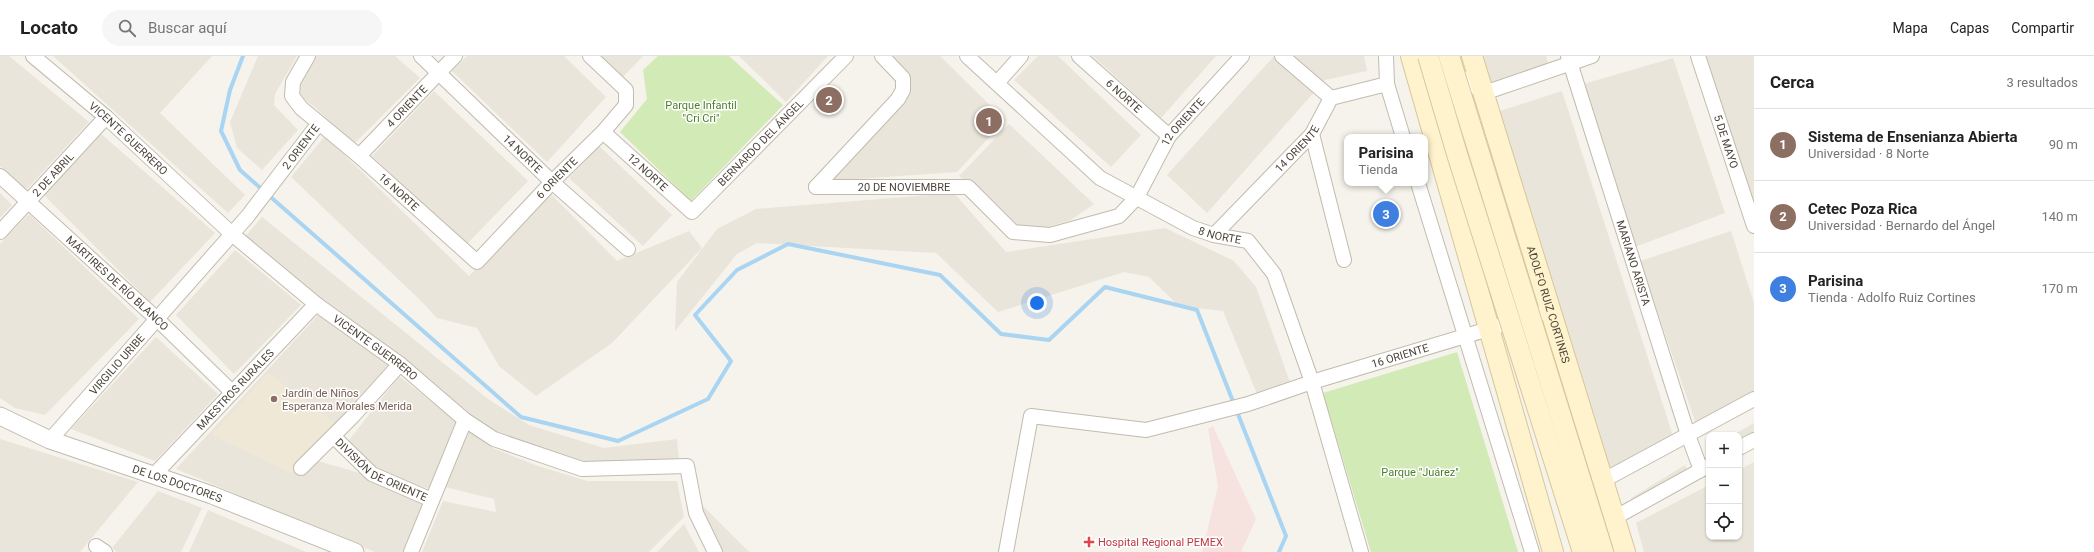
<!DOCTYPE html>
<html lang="es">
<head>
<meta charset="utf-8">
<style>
	body { margin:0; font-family:Roboto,sans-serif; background:#f6f6f6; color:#222 }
	.controls { position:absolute; right:12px; bottom:12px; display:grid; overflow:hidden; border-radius:8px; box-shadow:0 1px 3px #0004 }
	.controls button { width:36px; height:36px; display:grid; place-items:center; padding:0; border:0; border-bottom:1px solid #e0e0e0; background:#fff; color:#222; font:20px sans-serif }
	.you { position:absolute; left:1037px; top:247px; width:14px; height:14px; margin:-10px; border:3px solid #fff; border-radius:50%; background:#1a73e8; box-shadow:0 0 0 6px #1a73e833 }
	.badge { display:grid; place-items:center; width:26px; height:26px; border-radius:50%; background:#fc3f1d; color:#fff; font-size:13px; font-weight:700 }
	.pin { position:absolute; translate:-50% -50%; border:2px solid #fff; box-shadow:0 1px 4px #0006 }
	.popup { position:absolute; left:1344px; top:78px; width:84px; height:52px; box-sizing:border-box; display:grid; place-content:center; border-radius:8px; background:#fff; filter:drop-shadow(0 1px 3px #0005); font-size:13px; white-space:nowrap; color:#767676 }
	.popup b { font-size:15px; color:#222 }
	.popup::after { content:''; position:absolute; left:50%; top:100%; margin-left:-8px; border:8px solid transparent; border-top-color:#fff }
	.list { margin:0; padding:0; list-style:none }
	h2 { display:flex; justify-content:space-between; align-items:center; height:52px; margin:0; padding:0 16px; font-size:17px }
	h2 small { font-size:13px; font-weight:400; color:#767676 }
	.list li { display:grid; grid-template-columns:26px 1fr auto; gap:12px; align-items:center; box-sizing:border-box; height:72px; padding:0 16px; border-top:1px solid #e0e0e0 }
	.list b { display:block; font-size:15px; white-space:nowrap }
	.list p { margin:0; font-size:13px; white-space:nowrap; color:#767676 }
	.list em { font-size:13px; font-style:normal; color:#767676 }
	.icon { flex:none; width:22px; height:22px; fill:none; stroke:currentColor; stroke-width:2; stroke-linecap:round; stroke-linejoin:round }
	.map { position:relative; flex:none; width:1754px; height:496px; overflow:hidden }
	header { display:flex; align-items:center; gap:24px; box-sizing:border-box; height:56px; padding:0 20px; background:#fff; border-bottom:1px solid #e0e0e0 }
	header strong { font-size:19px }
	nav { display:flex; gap:22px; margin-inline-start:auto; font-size:14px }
	.search { width:280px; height:36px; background:#f6f6f6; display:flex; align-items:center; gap:10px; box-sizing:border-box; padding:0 14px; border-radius:22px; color:#767676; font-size:15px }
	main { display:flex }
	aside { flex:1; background:#fff }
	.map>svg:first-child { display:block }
	.residential { fill:#eae5da }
	.education { fill:#efe8d6 }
	.medical { fill:#f6e3e0 }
	.green { fill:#d2eab5 }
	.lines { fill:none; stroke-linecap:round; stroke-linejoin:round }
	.stream { stroke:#a9d4f2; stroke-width:4 }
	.minor-casing { stroke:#c2bbae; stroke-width:16 }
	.tertiary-casing { stroke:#c2bbae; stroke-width:19 }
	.secondary-casing { stroke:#d6c79b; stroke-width:22 }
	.minor { stroke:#fff; stroke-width:14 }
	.tertiary { stroke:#fff; stroke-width:17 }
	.secondary { stroke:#fff3cd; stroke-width:20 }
	.secondary-bridge-casing { stroke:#d6c79b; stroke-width:22; stroke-linecap:butt }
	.secondary-bridge { stroke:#fff3cd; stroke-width:20 }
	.education-dot { fill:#8d6e63; stroke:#fff; stroke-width:1.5 }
	.health-dot { fill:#e0444e; stroke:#fff; stroke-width:1.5 }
	.labels { text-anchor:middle; stroke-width:3; stroke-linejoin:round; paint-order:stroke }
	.street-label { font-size:11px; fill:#4b4439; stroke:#fff }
	.park-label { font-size:11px; fill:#4a7f2a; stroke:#fff }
	.education-label { font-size:11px; fill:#785e54; stroke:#fff; text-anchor:start }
	.health-label { font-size:11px; fill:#be3a42; stroke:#fff; text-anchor:start }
</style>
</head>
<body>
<header>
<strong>Locato</strong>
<div class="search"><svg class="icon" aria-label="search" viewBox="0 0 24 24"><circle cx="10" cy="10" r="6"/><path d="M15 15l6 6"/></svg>Buscar aquí</div>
<nav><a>Mapa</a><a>Capas</a><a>Compartir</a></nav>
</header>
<main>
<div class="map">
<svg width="1754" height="496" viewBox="0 0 1754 496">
	<rect width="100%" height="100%" fill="#f6f3ec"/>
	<!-- residential -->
	<g class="residential">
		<path d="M0 0H9L89 66 25 135 0 110Z"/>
		<path d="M53 0H212L160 57 245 139 228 157Z"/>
		<path d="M258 0H297L275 38 274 49 298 74 262 114 237 92 230 66Z"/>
		<path d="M316 0H395L420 22 353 89 316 52 300 40 301 19Z"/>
		<path d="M467 0H564L606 41 547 106 452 15Z"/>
		<path d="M596 0H643L621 23Z"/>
		<path d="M739 0H828L786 46Z"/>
		<path d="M884 0H940L1005 64 957 116 829 125 903 47 904 21Z"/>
		<path d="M1038 0H1058L1141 79 1111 111 1014 24Z"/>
		<path d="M1093 0H1216L1161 62Z"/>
		<path d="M1274 0H1364L1367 15 1325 24 1207 157 1167 119Z"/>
		<path d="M1478 0H1546L1550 12 1488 33Z"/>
		<path d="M1704 0H1754V158Z"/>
		<path d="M1673 2 1725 157 1635 191 1580 29Z"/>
		<path d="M434 35 528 125 466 189 372 100Z"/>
		<path d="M1562 35 1674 383 1608 416 1500 55Z"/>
		<path d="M1009 68 1094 148 1071 164 1034 175 1006 165 959 120Z"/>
		<path d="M101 78 215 177 150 246 44 139Z"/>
		<path d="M325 80 469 220 549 136 617 205 689 175 702 192 612 287 536 340 499 310 477 272 437 262 420 244 291 121Z"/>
		<path d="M599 90 672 159 643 190 569 122Z"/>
		<path d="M0 137 12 149 0 162Z"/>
		<path d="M954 137 1006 196 1165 172 1234 205 1256 231 1291 329 1257 338 1223 255 1179 250 1149 221 1124 216 998 256 936 197 757 187 737 198 675 275 677 226 717 173 756 153Z"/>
		<path d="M29 158 139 263 45 359 15 352 0 342V188Z"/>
		<path d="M262 161 488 343 529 369 604 392 677 383 679 404 583 409 495 381 243 183Z"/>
		<path d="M1731 175 1754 247V341L1697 371 1640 205Z"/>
		<path d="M235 194 301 249 234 318 176 259Z"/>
		<path d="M320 257 395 307 311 403 380 423 425 445 404 496H375L176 413Z"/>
		<path d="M156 281 218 338 155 405 71 373Z"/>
		<path d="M399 320 458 367 432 434 374 414 347 387Z"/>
		<path d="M1754 367V385L1739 393V379H1733Z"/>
		<path d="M468 375 495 393 538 410 587 425H677L684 461 649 496H422L443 445 496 456 494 443 445 431Z"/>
		<path d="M0 383 138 426 80 496H0Z"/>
		<path d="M1754 406V496H1644L1636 467 1709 429V481H1739V414Z"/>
		<path d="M1685 409 1691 421 1634 455 1631 442Z"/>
		<path d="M158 435 202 452 181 496H117L112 492Z"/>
		<path d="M698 445 745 492 750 496H722Z"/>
		<path d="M208 454 306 496H189Z"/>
		<path d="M684 468 699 496H657Z"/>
	</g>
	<!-- education -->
	<path class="education" d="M268 317 337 369 291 417 212 379Z"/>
	<!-- medical -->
	<path class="medical" d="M1213 370 1256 463 1241 496H1202L1218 430 1208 373Z"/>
	<!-- green -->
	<g class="green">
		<path d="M658 0H729L783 49 691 145 620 76 647 43 643 14Z"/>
		<path d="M1457 296 1518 496H1371L1323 337Z"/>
	</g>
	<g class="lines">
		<!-- stream -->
		<path class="stream" d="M243 0 230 34 221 75 240 114 521 361 618 385 708 343 731 305 695 259 737 214 788 188 940 219 1001 278 1049 284 1105 231 1197 254 1286 480 1279 496"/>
		<!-- minor casing -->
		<g class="minor-casing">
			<g id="minor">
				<path id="s1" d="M33 0 106 61 232 178 316 248 400 308 465 364 494 383 582 413 687 410 696 457 715 496"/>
				<path id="s2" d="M308 0 293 26 292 40 301 52 359 100 477 206 552 126 603 76 626 49V34L590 0"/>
				<path id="s3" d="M421 0 552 126 628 193"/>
				<path id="s4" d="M967 0 1100 122 1193 172 1214 179 1248 185 1274 218 1312 326 1361 496"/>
				<path id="s5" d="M1079 0 1169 80"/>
				<path d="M1282 0 1331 42"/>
				<path d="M1386 0 1387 28 1403 81"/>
				<path id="s6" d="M1568 0 1688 379 1701 414"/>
				<path id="s7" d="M1698 0 1754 170"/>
				<path d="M1451 14 1484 37 1592 0"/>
				<path d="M997 27 1021 0"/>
				<path id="s8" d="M603 76 692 156 846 0"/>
				<path d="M1312 78 1344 204"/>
				<path id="s9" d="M359 100 455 0"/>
				<path id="s10" d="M0 120 157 263 232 336"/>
				<path d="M1418 127 1532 496"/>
				<path id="s11" d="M816 131H968L1013 176 1050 179 1119 160 1137 141 1169 80 1242 0"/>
				<path d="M816 131 898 43 903 34V22L882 0"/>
				<path id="s12" d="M0 176 106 61"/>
				<path id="s13" d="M1214 179 1312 78 1331 42 1387 28"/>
				<path id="s14" d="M333 380 372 418 432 444"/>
				<path id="s15" d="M50 384 247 161 319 67"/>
				<path d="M1739 392 1754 384"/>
				<path d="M301 412 353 360 400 308"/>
				<path id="s16" d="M154 419 316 248"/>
				<path d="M1604 424 1754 343"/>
				<path d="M1616 461 1708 410"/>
				<path d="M96 490 105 496"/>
				<path d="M411 496 465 364"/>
				<path id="s17" d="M1006 496 1031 360 1146 374 1248 348 1312 326 1552 254"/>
			</g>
		</g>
		<!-- tertiary casing -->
		<g class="tertiary-casing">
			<g id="tertiary">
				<path id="s18" d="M0 360 50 384 212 439 355 496"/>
			</g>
		</g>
		<!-- secondary casing -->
		<g class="secondary-casing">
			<g id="secondary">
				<path d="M1411 0 1553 496"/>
				<path id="s19" d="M1472 0 1625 496"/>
			</g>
		</g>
		<!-- minor -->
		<use href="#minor" class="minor"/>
		<!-- tertiary -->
		<use href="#tertiary" class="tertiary"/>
		<!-- secondary -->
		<use href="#secondary" class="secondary"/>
		<!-- secondary-bridge casing -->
		<g class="secondary-bridge-casing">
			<g id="secondary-bridge">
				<path d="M1428 0 1457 98 1583 496"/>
				<path d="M1449 0 1603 496"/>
			</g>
		</g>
		<!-- secondary-bridge -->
		<use href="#secondary-bridge" class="secondary-bridge"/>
	</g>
	<!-- markers -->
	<circle class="education-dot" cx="274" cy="343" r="4"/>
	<path class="health-dot" d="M1087 480h4v4h4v4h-4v4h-4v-4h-4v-4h4z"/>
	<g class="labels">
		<!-- street labels -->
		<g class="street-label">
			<text dy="4" stroke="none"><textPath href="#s5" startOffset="60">6 NORTE</textPath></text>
			<text dy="4" stroke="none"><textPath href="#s9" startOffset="69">4 ORIENTE</textPath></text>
			<text dy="4" stroke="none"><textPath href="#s11" startOffset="439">12 ORIENTE</textPath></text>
			<text dy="4" stroke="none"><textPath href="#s1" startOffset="126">VICENTE GUERRERO</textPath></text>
			<text dy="4" stroke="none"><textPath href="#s7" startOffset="90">5 DE MAYO</textPath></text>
			<text dy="4" stroke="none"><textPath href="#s8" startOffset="217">BERNARDO DEL ÁNGEL</textPath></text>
			<text dy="4" stroke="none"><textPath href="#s15" startOffset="386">2 ORIENTE</textPath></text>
			<text dy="4" stroke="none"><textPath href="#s13" startOffset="120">14 ORIENTE</textPath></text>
			<text dy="4" stroke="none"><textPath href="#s3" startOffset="141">14 NORTE</textPath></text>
			<text dy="4" stroke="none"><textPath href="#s8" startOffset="60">12 NORTE</textPath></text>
			<text dy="4" stroke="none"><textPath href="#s12" startOffset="78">2 DE ABRIL</textPath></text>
			<text dy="4" stroke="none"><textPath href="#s2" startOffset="409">6 ORIENTE</textPath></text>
			<text dy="4" stroke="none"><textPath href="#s11" startOffset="88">20 DE NOVIEMBRE</textPath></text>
			<text dy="4" stroke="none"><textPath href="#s2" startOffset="188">16 NORTE</textPath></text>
			<text dy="4" stroke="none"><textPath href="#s4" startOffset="314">8 NORTE</textPath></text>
			<text dy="4" stroke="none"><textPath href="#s6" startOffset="217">MARIANO ARISTA</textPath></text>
			<text dy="4" stroke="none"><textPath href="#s10" startOffset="159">MÁRTIRES DE RÍO BLANCO</textPath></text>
			<text dy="4" stroke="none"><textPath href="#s19" startOffset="260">ADOLFO RUIZ CORTINES</textPath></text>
			<text dy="4" stroke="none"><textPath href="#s1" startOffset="450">VICENTE GUERRERO</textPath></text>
			<text dy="4" stroke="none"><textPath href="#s17" startOffset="519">16 ORIENTE</textPath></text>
			<text dy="4" stroke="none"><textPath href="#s15" startOffset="101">VIRGILIO URIBE</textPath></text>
			<text dy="4" stroke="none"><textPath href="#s16" startOffset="118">MAESTROS RURALES</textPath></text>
			<text dy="4" stroke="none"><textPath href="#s14" startOffset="60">DIVISIÓN DE ORIENTE</textPath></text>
			<text dy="4" stroke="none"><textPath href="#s18" startOffset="190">DE LOS DOCTORES</textPath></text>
		</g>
		<!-- park labels -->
		<g class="park-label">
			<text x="701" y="53">Parque Infantil<tspan x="701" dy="13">"Cri Cri"</tspan></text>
			<text x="1420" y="420">Parque "Juárez"</text>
		</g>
		<!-- education labels -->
		<g class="education-label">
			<text x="282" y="341">Jardín de Niños<tspan x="282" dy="13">Esperanza Morales Merida</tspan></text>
		</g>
		<!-- health labels -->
		<g class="health-label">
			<text x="1098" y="490">Hospital Regional PEMEX</text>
		</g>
	</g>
</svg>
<div class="controls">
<button>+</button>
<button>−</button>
<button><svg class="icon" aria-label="locate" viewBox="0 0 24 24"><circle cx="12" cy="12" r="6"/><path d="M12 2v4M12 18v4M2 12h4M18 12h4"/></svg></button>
</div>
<div class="you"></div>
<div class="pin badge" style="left:989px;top:65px;background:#8d6e63">1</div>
<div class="pin badge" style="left:829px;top:44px;background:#8d6e63">2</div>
<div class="pin badge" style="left:1386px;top:158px;background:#3f7fe0">3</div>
<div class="popup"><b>Parisina</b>Tienda</div>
</div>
<aside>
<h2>Cerca<small>3 resultados</small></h2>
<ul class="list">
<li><span class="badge" style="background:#8d6e63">1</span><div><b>Sistema de Ensenianza Abierta</b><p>Universidad · 8 Norte</p></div><em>90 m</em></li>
<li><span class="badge" style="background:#8d6e63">2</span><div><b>Cetec Poza Rica</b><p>Universidad · Bernardo del Ángel</p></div><em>140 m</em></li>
<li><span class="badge" style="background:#3f7fe0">3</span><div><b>Parisina</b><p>Tienda · Adolfo Ruiz Cortines</p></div><em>170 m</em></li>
</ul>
</aside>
</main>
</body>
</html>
